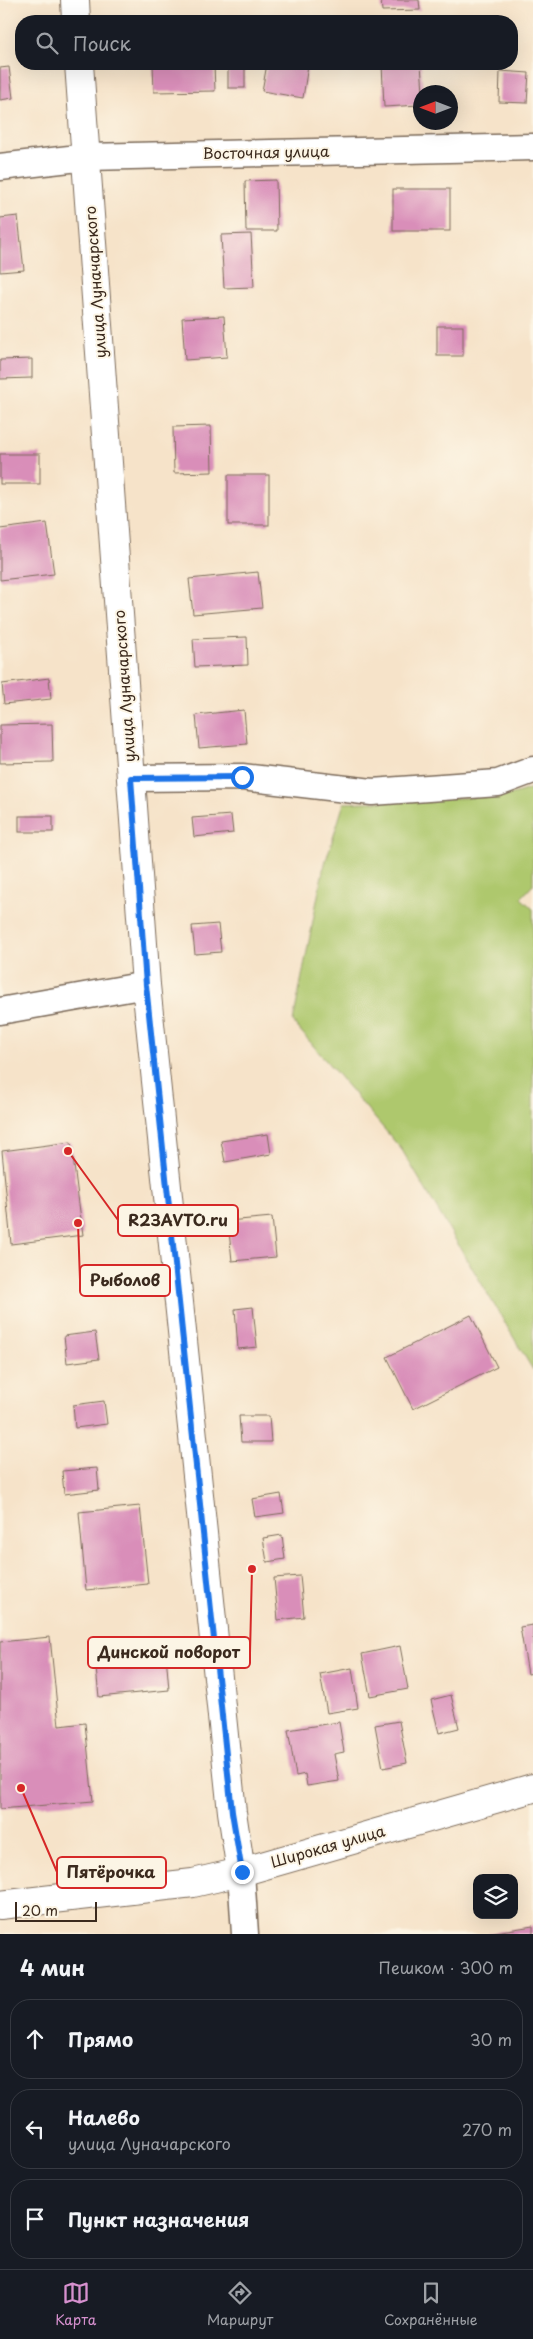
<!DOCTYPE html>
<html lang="ru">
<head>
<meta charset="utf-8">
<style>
	body { margin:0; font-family:"Playpen Sans",sans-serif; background:#20242c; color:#f1f3f6 }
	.controls { position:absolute; right:15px; bottom:15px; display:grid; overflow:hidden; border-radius:10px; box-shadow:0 5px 20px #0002 }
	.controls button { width:45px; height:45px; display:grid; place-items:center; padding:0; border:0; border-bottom:1px solid #363941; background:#171b24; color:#f1f3f6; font:25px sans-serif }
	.compass { position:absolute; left:413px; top:85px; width:45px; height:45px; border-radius:50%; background:#171b24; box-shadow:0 5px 20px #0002; rotate:270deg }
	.scale { position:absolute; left:15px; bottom:12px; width:82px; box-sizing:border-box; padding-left:5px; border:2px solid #3b2a1e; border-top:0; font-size:14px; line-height:18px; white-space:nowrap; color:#3b2a1e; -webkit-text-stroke:4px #fcf5e5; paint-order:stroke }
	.stop { position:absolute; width:15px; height:15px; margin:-11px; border:4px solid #1a73e8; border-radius:50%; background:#fff }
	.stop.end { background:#1a73e8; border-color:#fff; box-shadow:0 1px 5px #0008 }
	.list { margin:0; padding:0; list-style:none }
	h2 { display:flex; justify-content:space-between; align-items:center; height:65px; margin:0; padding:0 20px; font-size:21px }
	h2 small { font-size:16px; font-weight:400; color:#9ea1a6 }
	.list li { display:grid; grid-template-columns:32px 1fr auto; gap:15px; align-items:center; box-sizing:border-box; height:80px; margin:0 10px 10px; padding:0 10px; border:1px solid #363941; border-radius:20px }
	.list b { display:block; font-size:19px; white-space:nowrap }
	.list p { margin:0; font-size:16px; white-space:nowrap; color:#9ea1a6 }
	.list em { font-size:16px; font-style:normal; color:#9ea1a6 }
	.icon { flex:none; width:28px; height:28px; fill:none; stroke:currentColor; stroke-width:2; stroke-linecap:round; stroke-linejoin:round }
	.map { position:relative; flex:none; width:533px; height:1934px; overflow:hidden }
	.search { position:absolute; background:#171b24; box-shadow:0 5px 20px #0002; left:15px; right:15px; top:15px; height:55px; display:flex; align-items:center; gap:12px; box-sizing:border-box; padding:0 18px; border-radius:20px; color:#9ea1a6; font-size:19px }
	.sheet { height:335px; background:#171b24 }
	nav { display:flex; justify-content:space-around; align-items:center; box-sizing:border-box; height:70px; border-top:1px solid #363941; background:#171b24; font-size:14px; color:#9ea1a6 }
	nav a { display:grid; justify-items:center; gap:2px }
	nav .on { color:#d690ce }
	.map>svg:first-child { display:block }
	.green { fill:#aec86d; stroke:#747946 }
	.building { fill:#d98eb9 }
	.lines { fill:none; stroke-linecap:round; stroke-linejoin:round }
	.minor-casing { stroke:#7c6b5a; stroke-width:29 }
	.major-casing { stroke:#7c6b5a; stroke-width:30 }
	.minor { stroke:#fff; stroke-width:26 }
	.major { stroke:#fff; stroke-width:28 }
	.route { stroke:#1a73e8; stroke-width:6 }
	.labels { text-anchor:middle; stroke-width:4; stroke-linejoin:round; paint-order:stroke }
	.street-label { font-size:15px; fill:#3b2a1e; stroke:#fcf5e5 }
	.leader { fill:none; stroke:#d62828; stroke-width:2 }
	.callout-dot { fill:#d62828; stroke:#fcf5e5; stroke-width:2 }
	.callout { fill:#fcf5e5; stroke:#d62828; stroke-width:2 }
	.callout-label { font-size:16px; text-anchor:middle; font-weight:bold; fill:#3b2a1e }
</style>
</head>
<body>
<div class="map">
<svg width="533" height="1934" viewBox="0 0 533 1934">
	<rect width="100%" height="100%" fill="#fcf5e5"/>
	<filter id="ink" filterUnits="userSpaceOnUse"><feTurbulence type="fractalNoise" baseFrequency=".02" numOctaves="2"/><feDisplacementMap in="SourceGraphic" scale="10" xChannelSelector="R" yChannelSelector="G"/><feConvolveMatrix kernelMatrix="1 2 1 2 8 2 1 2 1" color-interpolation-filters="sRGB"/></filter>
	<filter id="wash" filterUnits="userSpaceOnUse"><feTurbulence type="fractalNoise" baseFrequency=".0096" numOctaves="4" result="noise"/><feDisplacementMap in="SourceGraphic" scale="20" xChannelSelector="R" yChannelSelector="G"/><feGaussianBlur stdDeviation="1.12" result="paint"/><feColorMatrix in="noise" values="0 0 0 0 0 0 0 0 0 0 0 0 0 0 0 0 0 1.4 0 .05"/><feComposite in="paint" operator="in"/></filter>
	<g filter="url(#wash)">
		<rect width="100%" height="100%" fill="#f6e3c9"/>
		<!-- green -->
		<path class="green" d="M533 788V885L521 898 533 909V1370L402 1150 293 1022 323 870 344 803 506 796Z"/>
		<g id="blocks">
			<!-- building -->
			<g class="building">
				<path d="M381 0H419L420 10 382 11Z"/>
				<path d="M153 64H214L215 91 154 92Z"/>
				<rect x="228" y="64" width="17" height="24"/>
				<path d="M267 64 308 65 303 98 262 91Z"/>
				<path d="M382 64H421L423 92H420V105L384 107Z"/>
				<path d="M9 67 13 98 0 100V68Z"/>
				<path d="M500 71 529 73 527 103 499 102Z"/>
				<path d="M276 180 277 231H246L245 181Z"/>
				<rect x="393" y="189" width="57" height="42"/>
				<path d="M18 216 24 270 0 272V218Z"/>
				<path d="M251 234 254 287 224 288 221 235Z"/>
				<path d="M224 316 227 357 185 360 182 318Z"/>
				<rect x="437" y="326" width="26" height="30"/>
				<path d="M32 359V378L0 379V360Z"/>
				<path d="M211 426 212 472 174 473 173 427Z"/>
				<rect x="0" y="454" width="40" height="30"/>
				<rect x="228" y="475" width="41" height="50"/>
				<path d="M47 523 54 574 0 580V529Z"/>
				<path d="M258 572 262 608 193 614 189 579Z"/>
				<path d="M247 637 248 665 195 667 193 639Z"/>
				<path d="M49 678 51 699 4 704 2 684Z"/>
				<path d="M244 710 247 744 199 748 196 715Z"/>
				<path d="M52 724 53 762 0 763V725Z"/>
				<path d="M231 815 233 833 194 837 192 818Z"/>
				<rect x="19" y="816" width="34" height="16"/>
				<path d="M218 924 221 952 195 954 192 926Z"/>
				<path d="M268 1134 271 1154 225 1162 221 1141Z"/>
				<path d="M71 1142 83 1235 11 1244 2 1151Z"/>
				<path d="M272 1217 276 1257 232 1261 228 1221Z"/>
				<path d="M253 1307 257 1347 238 1349 235 1309Z"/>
				<path d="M471 1315 497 1367 413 1409 387 1357Z"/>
				<path d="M95 1332 99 1359 67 1363 64 1336Z"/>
				<path d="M104 1401 107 1424 75 1428 73 1405Z"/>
				<path d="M239 1416H269L271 1442H241Z"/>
				<path d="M97 1468 99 1490 64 1494 62 1471Z"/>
				<path d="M281 1494 284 1513 255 1517 252 1499Z"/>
				<path d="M140 1506 148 1584 86 1590 79 1512Z"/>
				<path d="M282 1535 285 1559 267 1562 263 1538Z"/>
				<path d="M300 1576 304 1617 278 1620 274 1578Z"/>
				<path d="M533 1625V1673L528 1674 520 1627Z"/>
				<path d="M50 1637 59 1726 85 1723 93 1801 0 1809V1642Z"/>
				<path d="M165 1642 169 1690 99 1697 94 1649Z"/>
				<path d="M400 1646 408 1689 370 1696 362 1654Z"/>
				<path d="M352 1668 358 1708 327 1713 320 1674Z"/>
				<path d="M451 1695 459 1728 439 1733 431 1700Z"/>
				<path d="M399 1721 407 1763 383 1768 375 1725Z"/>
				<path d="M339 1722 344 1752 334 1754 339 1781 307 1786 305 1774 296 1776 288 1730Z"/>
				<path d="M533 1926V1934H489V1933Z"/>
			</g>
		</g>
	</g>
	<g filter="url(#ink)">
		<use href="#blocks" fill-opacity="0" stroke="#7c6b5a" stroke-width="1"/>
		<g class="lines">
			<!-- minor casing -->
			<g class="minor-casing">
				<g id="minor">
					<path d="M0 167 87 157 533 147"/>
					<path d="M131 778 242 777 372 792 498 783 533 770"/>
					<path d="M0 1011 146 985"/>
					<path d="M241 1872 245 1934"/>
				</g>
			</g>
			<!-- major casing -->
			<g class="major-casing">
				<g id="major">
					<path d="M75 0 76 21"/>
					<path d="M79 64 146 985 232 1812 241 1872"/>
					<path d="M0 1905 193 1883 241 1872 533 1788"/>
				</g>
			</g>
			<!-- minor -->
			<use href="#minor" class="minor"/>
			<!-- major -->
			<use href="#major" class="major"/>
		</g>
	</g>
	<g class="lines" filter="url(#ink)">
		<!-- route -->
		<path class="route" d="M242 1872 232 1812 146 985 131 778 242 777"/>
	</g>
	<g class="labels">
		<!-- street labels -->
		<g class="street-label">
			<text transform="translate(266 153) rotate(-1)" y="5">Восточная улица</text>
			<text transform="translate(96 282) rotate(-94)" y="5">улица Луначарского</text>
			<text transform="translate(125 686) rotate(-94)" y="5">улица Луначарского</text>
			<text transform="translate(328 1847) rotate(-16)" y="5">Широкая улица</text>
		</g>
	</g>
	<!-- callouts -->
	<path class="leader" d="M68 1151L118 1220M78 1223L80 1280M252 1569L250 1653M21 1788L57 1872"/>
	<g class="callout-dot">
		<circle cx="68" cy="1151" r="5"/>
		<circle cx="78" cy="1223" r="5"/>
		<circle cx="252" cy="1569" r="5"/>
		<circle cx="21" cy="1788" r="5"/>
	</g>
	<g class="callout">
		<rect x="118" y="1205" width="120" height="31" rx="5"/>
		<rect x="80" y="1265" width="90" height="31" rx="5"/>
		<rect x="88" y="1637" width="162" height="31" rx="5"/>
		<rect x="57" y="1857" width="109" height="31" rx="5"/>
	</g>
	<g class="callout-label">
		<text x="178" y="1226">R23AVTO.ru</text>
		<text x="125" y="1286">Рыболов</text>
		<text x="169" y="1658">Динской поворот</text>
		<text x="111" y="1878">Пятёрочка</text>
	</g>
</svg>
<div class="controls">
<button><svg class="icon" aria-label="layers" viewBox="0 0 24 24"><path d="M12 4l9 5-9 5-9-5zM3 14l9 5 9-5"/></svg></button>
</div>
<svg class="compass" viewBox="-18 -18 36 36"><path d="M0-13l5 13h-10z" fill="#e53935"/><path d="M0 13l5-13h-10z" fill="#9ea1a6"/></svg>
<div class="scale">20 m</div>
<div class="stop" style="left:242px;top:777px"></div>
<div class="stop end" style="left:242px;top:1872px"></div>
<div class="search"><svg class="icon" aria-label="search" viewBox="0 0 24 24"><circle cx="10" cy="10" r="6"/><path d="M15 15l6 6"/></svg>Поиск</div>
</div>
<section class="sheet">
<h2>4 мин<small>Пешком · 300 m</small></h2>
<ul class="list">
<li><svg class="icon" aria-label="ahead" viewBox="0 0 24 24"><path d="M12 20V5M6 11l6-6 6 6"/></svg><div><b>Прямо</b></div><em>30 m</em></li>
<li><svg class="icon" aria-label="left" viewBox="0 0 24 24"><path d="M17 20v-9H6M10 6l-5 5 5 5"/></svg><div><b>Налево</b><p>улица Луначарского</p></div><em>270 m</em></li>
<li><svg class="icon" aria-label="arrive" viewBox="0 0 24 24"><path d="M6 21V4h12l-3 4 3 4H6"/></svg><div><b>Пункт назначения</b></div></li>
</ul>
</section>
<nav>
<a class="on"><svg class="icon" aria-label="map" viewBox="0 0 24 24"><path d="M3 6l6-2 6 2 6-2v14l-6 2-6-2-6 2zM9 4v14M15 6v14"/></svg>Карта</a>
<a><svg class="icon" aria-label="directions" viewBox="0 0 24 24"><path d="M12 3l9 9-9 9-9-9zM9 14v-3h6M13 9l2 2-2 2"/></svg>Маршрут</a>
<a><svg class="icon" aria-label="saved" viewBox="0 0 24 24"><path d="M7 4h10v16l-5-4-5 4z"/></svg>Сохранённые</a>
</nav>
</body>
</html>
